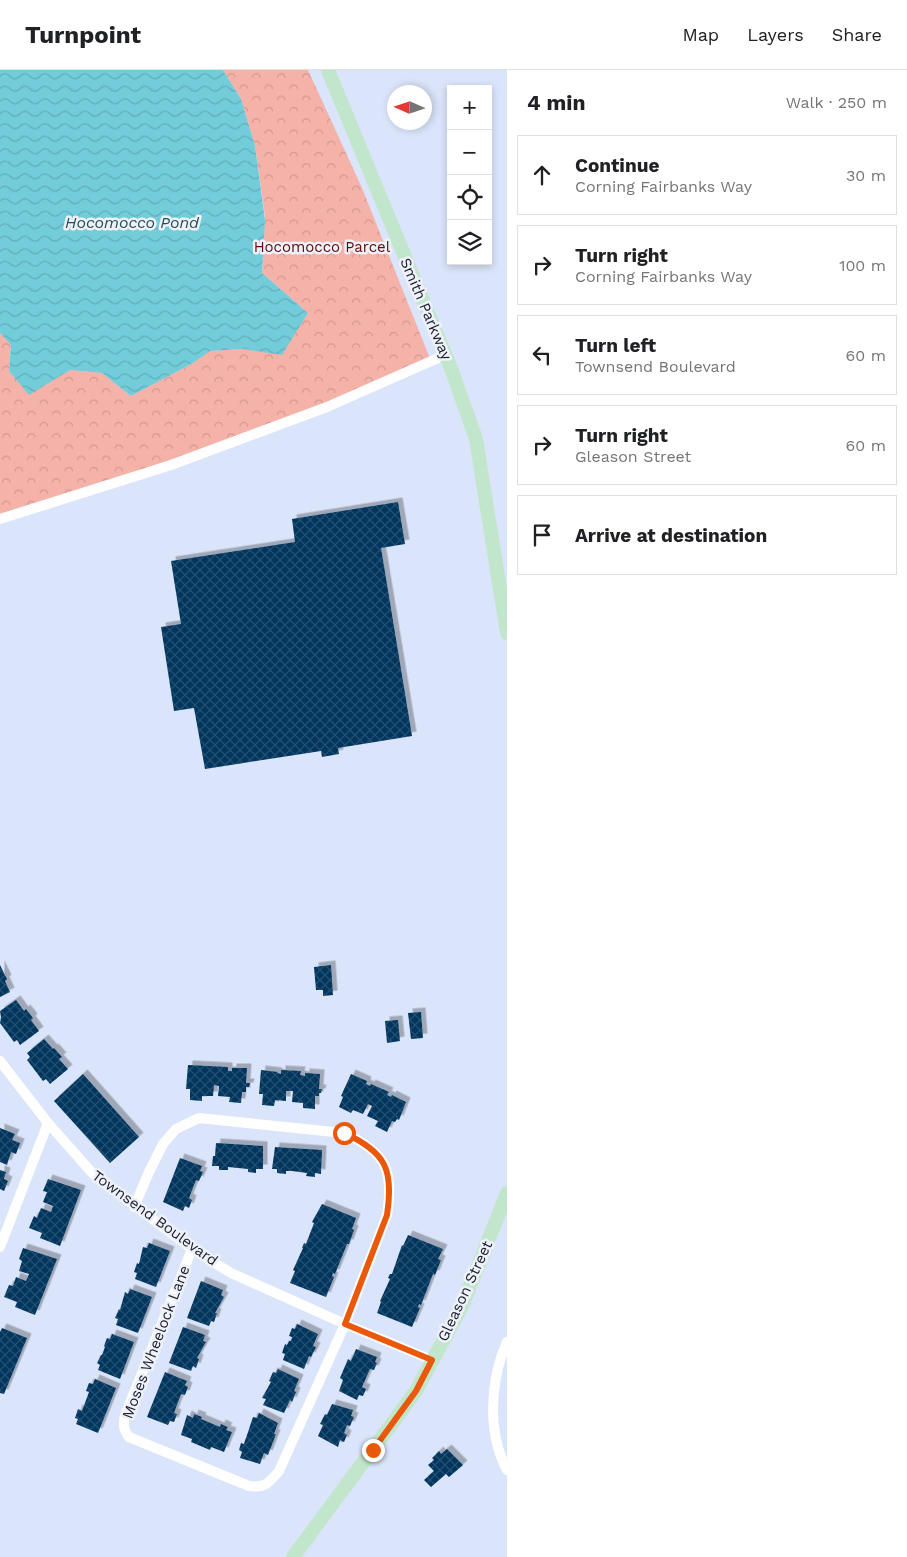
<!DOCTYPE html>
<html lang="en">
<head>
<meta charset="utf-8">
<style>
	body { margin:0; font-family:"Work Sans",sans-serif; background:#f6f6f6; color:#202124 }
	.controls { position:absolute; right:15px; top:15px; display:grid; overflow:hidden; border-radius:0px; box-shadow:0 2px 8px #0003 }
	.controls button { width:45px; height:45px; display:grid; place-items:center; padding:0; border:0; border-bottom:1px solid #e0e0e0; background:#fff; color:#202124; font:25px sans-serif }
	.compass { position:absolute; left:387px; top:15px; width:45px; height:45px; border-radius:50%; background:#fff; box-shadow:0 2px 8px #0003; rotate:273deg }
	.stop { position:absolute; width:15px; height:15px; margin:-11px; border:4px solid #ea580c; border-radius:50%; background:#fff }
	.stop.end { background:#ea580c; border-color:#fff; box-shadow:0 1px 5px #0008 }
	.list { margin:0; padding:0; list-style:none }
	h2 { display:flex; justify-content:space-between; align-items:center; height:65px; margin:0; padding:0 20px; font-size:21px }
	h2 small { font-size:16px; font-weight:400; color:#757577 }
	.list li { display:grid; grid-template-columns:32px 1fr auto; gap:15px; align-items:center; box-sizing:border-box; height:80px; margin:0 10px 10px; padding:0 10px; border:1px solid #e0e0e0; border-radius:0px }
	.list b { display:block; font-size:19px; white-space:nowrap }
	.list p { margin:0; font-size:16px; white-space:nowrap; color:#757577 }
	.list em { font-size:16px; font-style:normal; color:#757577 }
	.icon { flex:none; width:28px; height:28px; fill:none; stroke:currentColor; stroke-width:2; stroke-linecap:round; stroke-linejoin:round }
	.map { position:relative; flex:none; width:507px; height:1487px; overflow:hidden }
	header { display:flex; align-items:center; gap:30px; box-sizing:border-box; height:70px; padding:0 25px; background:#fff; border-bottom:1px solid #e0e0e0 }
	header strong { font-size:24px }
	nav { display:flex; gap:28px; margin-inline-start:auto; font-size:18px }
	main { display:flex }
	aside { flex:1; background:#fff }
	.map>svg:first-child { display:block }
	.forest { fill:url(#forest-crowns) }
	.water { fill:url(#water-waves) }
	.building { fill:url(#building-cross-hatch); filter:url(#shadow) }
	.lines { fill:none; stroke-linecap:round; stroke-linejoin:round }
	.street { stroke:#fff; stroke-width:10 }
	.secondary { stroke:#c2e6cb; stroke-width:14 }
	.route { stroke:#ea580c; stroke-width:6 }
	.labels { text-anchor:middle; stroke-width:5; stroke-linejoin:round; paint-order:stroke }
	.park-label { font-size:15px; fill:#600908; stroke:#eef1f8 }
	.street-label { font-size:15px; fill:#1a1f2c; stroke:#eef1f8 }
	.water-label { font-size:16px; font-style:italic; fill:#254e54; stroke:#eef1f8 }
</style>
</head>
<body>
<header>
<strong>Turnpoint</strong>
<nav><a>Map</a><a>Layers</a><a>Share</a></nav>
</header>
<main>
<div class="map">
<svg width="507" height="1487" viewBox="0 0 507 1487">
	<defs>
		<pattern id="forest-crowns" width="20" height="18" patternUnits="userSpaceOnUse" patternTransform="scale(1.25)"><rect width="20" height="18" fill="#f5b2a9"/><path d="M2 6a3 3 0 1 1 6 0M12 15a3 3 0 1 1 6 0" fill="none" stroke="#d19992"/></pattern>
		<pattern id="water-waves" width="16" height="10" patternUnits="userSpaceOnUse" patternTransform="scale(1.25)"><rect width="16" height="10" fill="#72ccda"/><path d="M0 5q4-4 8 0t8 0" fill="none" stroke="#62afbb"/></pattern>
		<pattern id="building-cross-hatch" width="8" height="8" patternUnits="userSpaceOnUse" patternTransform="scale(1.25)"><rect width="8" height="8" fill="#00355d"/><path d="M0 0l8 8M0 8l8-8" fill="none" stroke="#255071"/></pattern>
		<filter id="shadow"><feDropShadow dx="4.5" dy="-4.5" stdDeviation="0" flood-color="#0004"/></filter>
	</defs>
	<rect width="100%" height="100%" fill="#dae4fa"/>
	<!-- forest -->
	<path class="forest" d="M223 0H308L362 118 431 291 327 337 0 448V263L11 275 9 301 29 324 70 300 102 303 131 326 193 293 209 281 243 279 279 284 308 243 262 203 265 146 255 76 241 29Z"/>
	<!-- water -->
	<path class="water" d="M0 0H223L241 29 255 76 265 150 262 203 308 243 282 285 243 279 210 281 193 293 131 326 102 303 70 300 29 325 9 301 11 275 0 263Z"/>
	<!-- building -->
	<g class="building">
		<path d="M398 432 405 474 381 478 412 666 338 678 339 684 322 687 321 681 205 699 194 638 174 641 161 557 181 554 171 491 295 472 292 449Z"/>
		<path d="M0 895 7 909 5 911 10 922 0 927Z"/>
		<path d="M331 895 333 925 323 926V920H316L314 897Z"/>
		<path d="M16 930 24 941 26 939 33 948 31 950 39 961 20 975 17 970 14 972 0 953 1 947 0 941Z"/>
		<path d="M421 942 423 968 411 969 408 943Z"/>
		<path d="M398 950 400 971 387 973 385 951Z"/>
		<path d="M44 969 53 979 54 978 62 987 59 989 68 999 50 1014 46 1009 43 1011 27 990 30 987 27 983Z"/>
		<path d="M188 995 228 997V1001H232V998H247L246 1013H250L249 1017H246V1022H242L241 1033 229 1032 230 1027 218 1026 219 1016 214 1015 213 1026H202V1031L190 1030V1019H186Z"/>
		<path d="M261 1000 278 1002 277 1003 281 1004V1000L301 1001 300 1005 305 1006V1003L320 1004 319 1019H322L321 1023H319V1026H315V1039L303 1038V1033L292 1032 293 1021H286V1031L275 1030 274 1036 262 1035 263 1024H259Z"/>
		<path d="M83 1004 139 1067 110 1093 54 1031Z"/>
		<path d="M351 1004 367 1011 366 1014 370 1016 371 1014 389 1022 387 1025 391 1027 392 1025 406 1032 399 1050 397 1049 395 1052 392 1051 387 1062 375 1056 378 1051 367 1046 372 1036 368 1034 363 1044 353 1040 351 1043 339 1037 343 1027 341 1026Z"/>
		<path d="M0 1058 15 1064 12 1070 20 1073 16 1084 11 1082 7 1095 0 1092Z"/>
		<path d="M216 1073 263 1076V1099H256V1103L248 1102V1099L228 1097V1100H219V1096H212L213 1086H215Z"/>
		<path d="M275 1077 322 1080 321 1104 315 1103V1107L306 1106 307 1103 292 1101H286V1104L277 1103V1099H272Z"/>
		<path d="M180 1088 202 1096 200 1101 203 1102 199 1111 196 1110 189 1128 192 1130 189 1138 185 1136 183 1141 163 1132Z"/>
		<path d="M0 1100 6 1102 4 1109 8 1111 4 1121 0 1119Z"/>
		<path d="M48 1109 81 1120 60 1176 40 1168 42 1163 29 1158 34 1146 37 1148 41 1138 51 1142 53 1136 43 1132 47 1122 43 1121Z"/>
		<path d="M322 1134 356 1148 352 1159 354 1160 349 1174H347L335 1204 333 1203 332 1206 334 1207 326 1227 290 1213 295 1201 293 1200 303 1178H302L304 1173 306 1174 314 1153 312 1152Z"/>
		<path d="M408 1165 443 1179 438 1189 441 1190 435 1205 433 1204 421 1235 419 1234 418 1237 420 1238 412 1257 377 1243 381 1232 380 1231 390 1209 388 1208 390 1204H392L402 1175 403 1176Z"/>
		<path d="M149 1173 170 1181 156 1217 135 1209 137 1203 134 1202 137 1193 139 1194 143 1177 147 1178Z"/>
		<path d="M23 1178 57 1189 35 1245 15 1237 17 1232 4 1227 9 1215 13 1216 16 1207 26 1211 29 1204 19 1201 22 1191 19 1189Z"/>
		<path d="M201 1211 223 1220 221 1225 224 1227 215 1243H217L214 1252 211 1251 209 1256 187 1248Z"/>
		<path d="M130 1219 152 1227 138 1263 116 1255 118 1249 115 1248 119 1239 120 1240 125 1222 128 1224Z"/>
		<path d="M297 1254 318 1264 313 1276 316 1277 311 1287 309 1286 304 1299 283 1290 285 1284 282 1283 285 1274 287 1275 289 1271H291L292 1267 289 1266 292 1258 295 1259Z"/>
		<path d="M183 1257 205 1265 203 1271 206 1272 197 1288 199 1289 196 1298 193 1296 191 1301 169 1293Z"/>
		<path d="M2 1258 27 1268 4 1324 0 1323V1262Z"/>
		<path d="M112 1264 134 1272 120 1309 98 1300 100 1295 97 1293 101 1285H102L105 1277 104 1276 107 1268 110 1269Z"/>
		<path d="M356 1279 377 1287 375 1292 377 1293 374 1300 370 1299 362 1317 366 1319 363 1326 359 1325 357 1330 339 1321 343 1310 340 1308 348 1289 351 1291Z"/>
		<path d="M278 1299 299 1309 294 1321 296 1322 292 1332 290 1330 284 1343 263 1335 266 1329 262 1328 271 1312 269 1311 273 1302 276 1303Z"/>
		<path d="M165 1302 187 1311 185 1315 188 1317 185 1325 181 1324 174 1343 177 1344 174 1352 170 1351 168 1355 147 1347Z"/>
		<path d="M95 1309 116 1318 98 1363 76 1354 78 1349 75 1348 78 1339 82 1341 89 1322 86 1321 89 1313 93 1314Z"/>
		<path d="M332 1334 353 1340 351 1346 354 1347 350 1356 347 1355 344 1363 347 1365 344 1372 340 1370 338 1377 318 1366 323 1355 320 1354 325 1344 327 1345Z"/>
		<path d="M259 1343 278 1353 274 1364H276L268 1385 264 1383 260 1394 240 1388 242 1382 239 1380 241 1373 244 1374 253 1347 257 1348Z"/>
		<path d="M194 1344 202 1347 201 1349 220 1357 221 1354 228 1357 226 1360 232 1362 224 1382 211 1377 210 1380 191 1372 192 1369 181 1365 187 1345 193 1348Z"/>
		<path d="M447 1379 463 1395 449 1407 446 1404 431 1417 424 1410 434 1401 428 1395 434 1390 432 1388 439 1381 441 1384Z"/>
	</g>
	<g class="lines">
		<!-- street -->
		<g class="street">
			<path d="M0 449 171 395 327 337 445 285"/>
			<path d="M0 991 48 1053 94 1105 192 1179 231 1203 345 1254 432 1290"/>
			<path d="M134 1137 149 1102 163 1074 176 1059 199 1048 344 1063C386 1082 394 1100 387 1145L345 1254 279 1401C269 1413 265 1418 249 1416L129 1367C123 1359 123 1355 125 1345L192 1179"/>
			<path d="M0 1177 48 1053"/>
			<path d="M507 1272C490 1310 487 1363 507 1400"/>
		</g>
		<!-- secondary -->
		<g class="secondary">
			<path d="M328 0 452 301 476 369 507 563"/>
			<path d="M293 1487 416 1321 463 1234 507 1123"/>
		</g>
	</g>
	<g class="lines">
		<!-- route -->
		<path class="route" d="M344 1063C386 1082 394 1100 387 1145L345 1254 432 1290 416 1321 373 1380"/>
	</g>
	<g class="labels">
		<!-- park labels -->
		<g class="park-label">
			<text x="322" y="182">Hocomocco Parcel</text>
		</g>
		<!-- street labels -->
		<g class="street-label">
			<text transform="translate(426 239) rotate(67)" y="5">Smith Parkway</text>
			<text transform="translate(155 1148) rotate(36)" y="5">Townsend Boulevard</text>
			<text transform="translate(465 1221) rotate(-65)" y="5">Gleason Street</text>
			<text transform="translate(156 1272) rotate(-69)" y="5">Moses Wheelock Lane</text>
		</g>
		<!-- water labels -->
		<g class="water-label">
			<text x="132" y="158">Hocomocco Pond</text>
		</g>
	</g>
</svg>
<div class="controls">
<button>+</button>
<button>−</button>
<button><svg class="icon" aria-label="locate" viewBox="0 0 24 24"><circle cx="12" cy="12" r="6"/><path d="M12 2v4M12 18v4M2 12h4M18 12h4"/></svg></button>
<button><svg class="icon" aria-label="layers" viewBox="0 0 24 24"><path d="M12 4l9 5-9 5-9-5zM3 14l9 5 9-5"/></svg></button>
</div>
<svg class="compass" viewBox="-18 -18 36 36"><path d="M0-13l5 13h-10z" fill="#e53935"/><path d="M0 13l5-13h-10z" fill="#757577"/></svg>
<div class="stop" style="left:344px;top:1063px"></div>
<div class="stop end" style="left:373px;top:1380px"></div>
</div>
<aside>
<h2>4 min<small>Walk · 250 m</small></h2>
<ul class="list">
<li><svg class="icon" aria-label="ahead" viewBox="0 0 24 24"><path d="M12 20V5M6 11l6-6 6 6"/></svg><div><b>Continue</b><p>Corning Fairbanks Way</p></div><em>30 m</em></li>
<li><svg class="icon" aria-label="right" viewBox="0 0 24 24"><path d="M7 20v-9h11M14 6l5 5-5 5"/></svg><div><b>Turn right</b><p>Corning Fairbanks Way</p></div><em>100 m</em></li>
<li><svg class="icon" aria-label="left" viewBox="0 0 24 24"><path d="M17 20v-9H6M10 6l-5 5 5 5"/></svg><div><b>Turn left</b><p>Townsend Boulevard</p></div><em>60 m</em></li>
<li><svg class="icon" aria-label="right" viewBox="0 0 24 24"><path d="M7 20v-9h11M14 6l5 5-5 5"/></svg><div><b>Turn right</b><p>Gleason Street</p></div><em>60 m</em></li>
<li><svg class="icon" aria-label="arrive" viewBox="0 0 24 24"><path d="M6 21V4h12l-3 4 3 4H6"/></svg><div><b>Arrive at destination</b></div></li>
</ul>
</aside>
</main>
</body>
</html>
